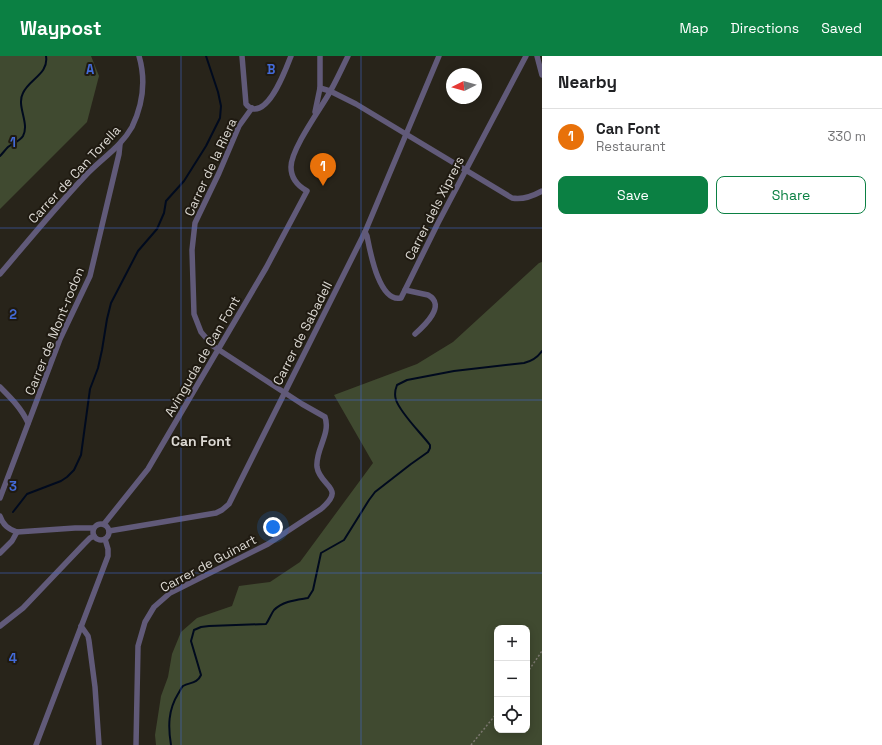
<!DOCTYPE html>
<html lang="en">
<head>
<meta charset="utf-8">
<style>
	body { margin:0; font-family:"Space Grotesk",sans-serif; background:#f6f6f6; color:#202124 }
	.controls { position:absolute; right:12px; bottom:12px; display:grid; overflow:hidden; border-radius:8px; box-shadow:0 2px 10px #0003 }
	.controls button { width:36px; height:36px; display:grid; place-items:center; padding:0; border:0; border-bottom:1px solid #e0e0e0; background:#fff; color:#202124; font:20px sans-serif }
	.compass { position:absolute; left:446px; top:12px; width:36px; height:36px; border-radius:50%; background:#fff; box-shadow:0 2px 10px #0003; rotate:265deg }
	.you { position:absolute; left:273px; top:471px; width:14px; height:14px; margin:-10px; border:3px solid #fff; border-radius:50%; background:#1a73e8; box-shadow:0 0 0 6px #1a73e833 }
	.badge { display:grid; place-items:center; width:26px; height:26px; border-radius:50%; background:#0b8043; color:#fff; font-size:13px; font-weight:700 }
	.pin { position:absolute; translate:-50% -33px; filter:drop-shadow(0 1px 2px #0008) }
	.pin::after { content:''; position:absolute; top:21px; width:14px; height:12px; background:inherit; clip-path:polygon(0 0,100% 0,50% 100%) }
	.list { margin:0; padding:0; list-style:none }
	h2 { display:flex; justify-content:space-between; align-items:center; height:52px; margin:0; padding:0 16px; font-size:17px }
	h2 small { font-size:13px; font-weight:400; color:#757577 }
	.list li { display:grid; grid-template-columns:26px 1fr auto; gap:12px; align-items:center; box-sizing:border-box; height:56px; padding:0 16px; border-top:1px solid #e0e0e0 }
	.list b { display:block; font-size:15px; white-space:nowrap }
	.list p { margin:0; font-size:13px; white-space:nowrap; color:#757577 }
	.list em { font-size:13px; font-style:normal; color:#757577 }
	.actions { display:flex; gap:8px; padding:12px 16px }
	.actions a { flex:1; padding:9px 0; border:1px solid #0b8043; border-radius:8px; text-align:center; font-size:14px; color:#0b8043 }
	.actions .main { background:#0b8043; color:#fff }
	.icon { flex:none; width:22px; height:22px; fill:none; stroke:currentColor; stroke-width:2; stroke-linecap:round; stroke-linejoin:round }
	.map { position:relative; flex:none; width:542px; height:689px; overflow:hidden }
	header { display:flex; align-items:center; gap:24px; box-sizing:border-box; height:56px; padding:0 20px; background:#0b8043; color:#fff }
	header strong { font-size:19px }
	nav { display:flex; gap:22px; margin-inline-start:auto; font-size:14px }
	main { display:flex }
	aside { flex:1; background:#fff }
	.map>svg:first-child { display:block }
	.green { fill:#404a30; fill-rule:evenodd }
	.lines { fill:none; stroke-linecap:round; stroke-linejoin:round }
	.stream { stroke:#000a1e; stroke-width:2 }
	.path { stroke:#7b776f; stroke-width:1.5; stroke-dasharray:2 2; stroke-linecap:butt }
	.street { stroke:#615a79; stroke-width:5.5 }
	.grid { fill:none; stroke:#436ad7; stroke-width:1; stroke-opacity:0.55 }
	.labels { text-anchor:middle; stroke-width:4; stroke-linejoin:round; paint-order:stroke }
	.street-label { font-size:13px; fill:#dcd9d3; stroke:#1f1a11 }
	.neighbourhood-label { font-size:14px; font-weight:bold; fill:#dcd9d3; stroke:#1f1a11 }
	.grid-label { font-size:13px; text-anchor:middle; font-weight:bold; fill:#436ad7; stroke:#1f1a11; stroke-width:4; stroke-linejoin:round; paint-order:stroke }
</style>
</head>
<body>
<header>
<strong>Waypost</strong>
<nav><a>Map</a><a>Directions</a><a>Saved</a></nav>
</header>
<main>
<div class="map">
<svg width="542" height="689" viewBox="0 0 542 689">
	<rect width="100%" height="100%" fill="#28241a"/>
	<!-- green -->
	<g class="green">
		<path d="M0 0H91L99 20 87 66 0 153Z"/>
		<path d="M542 206V689H156L155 679 161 640 168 621 172 598 181 576 197 562 232 550 239 530 270 526 300 506 373 407 334 339 417 308 453 286 539 207ZM497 572H527V674H497Z"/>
	</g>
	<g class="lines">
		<!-- stream -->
		<g class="stream">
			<path d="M0 100C3 97 5 94 8 91 13 87 20 85 23 80 30 67 16 50 23 37 29 23 49 18 46 0"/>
			<path d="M13 456 27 438 61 425 67 421 74 414 81 399 90 333 98 312 102 294 107 263 111 247 138 195 157 173 164 157 166 145 184 125 206 90 220 62 221 50 218 36 206 0"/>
			<path d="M171 689C168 671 168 654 178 638 180 635 181 632 183 630 190 626 197 628 201 619L191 585 194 574 201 571 209 570 266 568C269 564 271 558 274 554 283 545 296 544 308 542L313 534 321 497 344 484 369 444 375 436 411 408 428 396 430 392V389C421 377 401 358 396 344 394 338 395 334 397 329L407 324 454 315 524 307C532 305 537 302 542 295"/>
		</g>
		<!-- path -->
		<g class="path">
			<path d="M527 617 542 595"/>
			<path d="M471 689 497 657"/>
		</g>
		<!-- street -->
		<g class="street">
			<path d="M242 0 246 48C248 51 250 52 254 53 271 54 286 13 291 0"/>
			<path d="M537 0 542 19"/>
			<path d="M320 32 330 35 356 48 512 142C522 144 533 140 542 135"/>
			<path d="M315 56 320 32V0"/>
			<path d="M365 176 367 180C370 195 379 247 401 242L438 167 526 0"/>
			<path d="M0 218C28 185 56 151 86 119 101 103 121 91 132 71 143 48 146 24 139 0"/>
			<path d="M405 234 428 239C447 249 424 270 415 278"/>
			<path d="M0 331C11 342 22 353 28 367"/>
			<path d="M0 442 60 283 90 220 119 98 120 88"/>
			<path d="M0 460C3 469 8 473 17 476L75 472H93"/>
			<circle cx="101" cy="476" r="8"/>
			<path d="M104 468 148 413 266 212 307 135C298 130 291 122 291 111 291 94 318 56 327 41 335 28 341 14 348 0"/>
			<path d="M109 475 216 457 222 454 229 448 365 176 439 0"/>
			<path d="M0 497 12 485 17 476"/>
			<path d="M0 570 23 552 84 488 90 482 94 480"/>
			<path d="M81 570 88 580 89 585 95 631 99 689"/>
			<path d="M36 689 108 500V493L105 483"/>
			<path d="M136 689 138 590 145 566 154 551 170 537 268 488 321 453C347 431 320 431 317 411 315 394 331 378 325 361L302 348 213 290 201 276 194 258 192 194 195 167 219 117 239 70 252 52"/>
		</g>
	</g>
	<!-- grid -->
	<path class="grid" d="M181 0V689M361 0V689M0 172H542M0 344H542M0 517H542"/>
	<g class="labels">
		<!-- street labels -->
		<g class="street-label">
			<text transform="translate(210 111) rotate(-65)" y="5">Carrer de la Riera</text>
			<text transform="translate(74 118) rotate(-47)" y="5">Carrer de Can Torella</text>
			<text transform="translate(434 152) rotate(-63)" y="5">Carrer dels Xiprers</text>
			<text transform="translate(54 275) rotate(-68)" y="5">Carrer de Mont-rodon</text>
			<text transform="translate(302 277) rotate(-63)" y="5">Carrer de Sabadell</text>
			<text transform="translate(202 300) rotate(-60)" y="5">Avinguda de Can Font</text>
			<text transform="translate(208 507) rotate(-28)" y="5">Carrer de Guinart</text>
		</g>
		<!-- neighbourhood labels -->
		<g class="neighbourhood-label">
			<text x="201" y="390">Can Font</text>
		</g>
	</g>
	<g class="grid-label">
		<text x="90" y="18">A</text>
		<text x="271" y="18">B</text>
		<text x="13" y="91">1</text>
		<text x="13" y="263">2</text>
		<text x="13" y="435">3</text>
		<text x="13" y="607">4</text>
	</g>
</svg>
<div class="controls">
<button>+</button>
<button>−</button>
<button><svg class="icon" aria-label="locate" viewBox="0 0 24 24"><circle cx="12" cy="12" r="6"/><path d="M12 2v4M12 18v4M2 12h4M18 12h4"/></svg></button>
</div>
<svg class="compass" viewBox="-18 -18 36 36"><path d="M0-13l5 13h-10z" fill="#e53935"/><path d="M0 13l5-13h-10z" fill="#757577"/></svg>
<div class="you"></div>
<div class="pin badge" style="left:323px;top:130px;background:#e8710a">1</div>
</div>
<aside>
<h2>Nearby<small></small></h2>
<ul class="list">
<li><span class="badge" style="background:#e8710a">1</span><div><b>Can Font</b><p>Restaurant</p></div><em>330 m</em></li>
</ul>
<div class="actions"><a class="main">Save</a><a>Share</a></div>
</aside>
</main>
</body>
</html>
